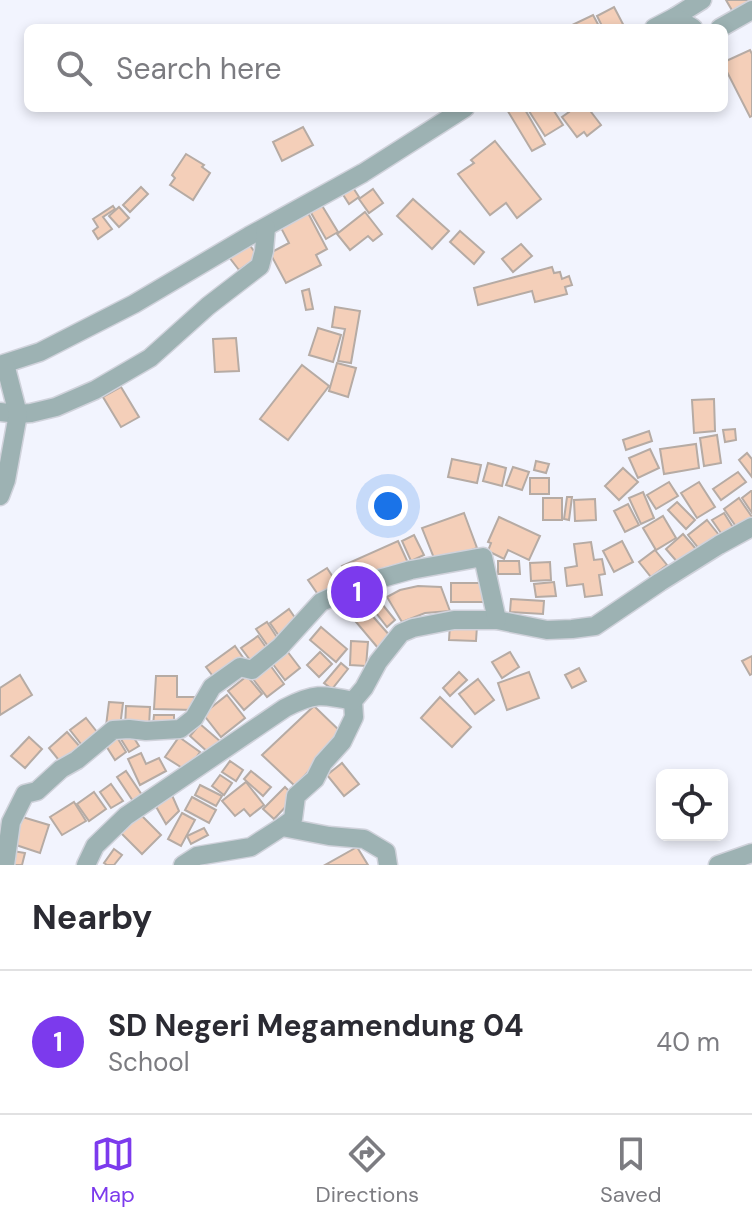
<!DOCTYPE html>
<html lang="en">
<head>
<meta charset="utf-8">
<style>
	body { margin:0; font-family:"DM Sans",sans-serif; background:#f7f7f7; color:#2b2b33 }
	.controls { position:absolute; right:24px; bottom:24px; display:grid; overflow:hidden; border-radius:12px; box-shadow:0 4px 12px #0003 }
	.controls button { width:72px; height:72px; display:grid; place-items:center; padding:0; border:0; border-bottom:2px solid #e1e1e2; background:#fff; color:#2b2b33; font:40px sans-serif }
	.you { position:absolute; left:388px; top:506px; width:28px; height:28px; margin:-20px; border:6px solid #fff; border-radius:50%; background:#1a73e8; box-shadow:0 0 0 12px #1a73e833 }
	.badge { display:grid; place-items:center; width:52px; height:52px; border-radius:50%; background:#7c3aed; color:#fff; font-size:26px; font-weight:700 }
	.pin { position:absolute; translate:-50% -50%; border:4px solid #fff; box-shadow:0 2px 8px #0006 }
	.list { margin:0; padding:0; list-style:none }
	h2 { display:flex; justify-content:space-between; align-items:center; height:104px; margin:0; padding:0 32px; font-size:34px }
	h2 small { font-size:26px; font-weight:400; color:#7c7c81 }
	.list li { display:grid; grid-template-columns:52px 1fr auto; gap:24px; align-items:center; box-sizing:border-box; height:144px; padding:0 32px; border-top:2px solid #e1e1e2 }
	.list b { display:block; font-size:30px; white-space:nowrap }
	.list p { margin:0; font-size:26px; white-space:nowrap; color:#7c7c81 }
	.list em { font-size:26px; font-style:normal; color:#7c7c81 }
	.icon { flex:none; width:44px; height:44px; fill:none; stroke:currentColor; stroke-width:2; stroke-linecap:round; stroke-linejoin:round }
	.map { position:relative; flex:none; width:752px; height:865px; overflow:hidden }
	.search { position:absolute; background:#fff; box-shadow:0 4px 12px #0003; left:24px; right:24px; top:24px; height:88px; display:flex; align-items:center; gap:20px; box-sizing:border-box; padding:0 28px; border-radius:12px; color:#7c7c81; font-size:30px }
	.sheet { height:248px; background:#fff }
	nav { display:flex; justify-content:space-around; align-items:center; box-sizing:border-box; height:112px; border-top:2px solid #e1e1e2; background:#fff; font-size:22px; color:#7c7c81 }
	nav a { display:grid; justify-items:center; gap:4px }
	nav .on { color:#7c3aed }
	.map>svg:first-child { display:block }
	.building { fill:#f4cfb9; stroke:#b6aba4; stroke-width:2 }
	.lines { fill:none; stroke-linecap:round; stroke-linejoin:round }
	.street-casing { stroke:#d0d2db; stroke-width:21 }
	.street { stroke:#9db2b3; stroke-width:18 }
</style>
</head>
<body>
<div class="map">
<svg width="752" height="865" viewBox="0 0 752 865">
	<rect width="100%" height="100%" fill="#f2f4fe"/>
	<!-- building -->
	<g class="building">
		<path d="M726 0H752L733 12Z"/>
		<path d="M614 7 625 28H603L597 16Z"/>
		<path d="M593 15 600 28H566Z"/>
		<path d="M750 50 752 54V116L750 117 724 66V62Z"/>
		<path d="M506 108H524L545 144 532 151Z"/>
		<path d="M527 108H552L563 125 545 136Z"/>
		<path d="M569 108H588L601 125 587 136 584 132 577 137 562 117 569 112 567 109Z"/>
		<path d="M303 127 313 145 282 161 273 142Z"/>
		<path d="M495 141 541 199 517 218 506 203 490 215 458 174 474 163 471 160Z"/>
		<path d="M186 154 204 165 202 167 210 173 193 200 170 185 175 178 172 175Z"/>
		<path d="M352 186 359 197 349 204 342 193Z"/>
		<path d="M141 187 148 194 130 212 123 205Z"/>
		<path d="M373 189 383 203 369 213 359 199Z"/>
		<path d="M413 199 449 231 432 249 397 216Z"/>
		<path d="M321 204 338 232 326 239 310 211Z"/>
		<path d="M113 206 115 209 103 217 112 229 98 239 93 231 98 227 93 219Z"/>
		<path d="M119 207 129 218 119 227 109 216Z"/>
		<path d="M307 211 327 249 316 255 321 265 286 283 270 253 289 243 280 226Z"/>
		<path d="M365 212 382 234 373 241 368 236 350 250 337 234Z"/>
		<path d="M460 231 484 252 474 264 450 242Z"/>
		<path d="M249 244 258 257 239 270 229 257Z"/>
		<path d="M521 244 532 256 513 272 502 259Z"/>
		<path d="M552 267 554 273 560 272 562 279 569 276 572 285 565 287 567 294 535 302 532 291 478 305 474 288Z"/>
		<path d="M309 289 313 309 306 310 302 291Z"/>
		<path d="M335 307 360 311 351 363 338 361 345 329 332 327Z"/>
		<path d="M318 328 341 335 333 362 309 355Z"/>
		<path d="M236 338 239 371 215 372 213 339Z"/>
		<path d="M337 363 356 368 348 397 329 391Z"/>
		<path d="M302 365 329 386 288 440 260 419Z"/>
		<path d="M121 387 139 417 121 427 103 397Z"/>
		<path d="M714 399 715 431 694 433 692 400Z"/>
		<path d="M735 429 736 440 725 442 723 430Z"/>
		<path d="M649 431 652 441 626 450 623 440Z"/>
		<path d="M717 435 721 463 704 466 700 438Z"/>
		<path d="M696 444 699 468 664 474 660 449Z"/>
		<path d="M650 449 659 468 638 478 629 458Z"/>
		<path d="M747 453 752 459V477L739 460Z"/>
		<path d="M452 459 481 465 477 483 448 477Z"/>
		<path d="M536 461 549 464 546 473 534 470Z"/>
		<path d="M488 463 506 468 502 486 483 481Z"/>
		<path d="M513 467 529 472 522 490 506 485Z"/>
		<path d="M623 468 638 482 619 500 605 486Z"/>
		<path d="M738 472 746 482 721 500 713 489Z"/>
		<rect x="530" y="478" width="19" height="16"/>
		<path d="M669 482 678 496 656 509 647 495Z"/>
		<path d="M699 482 715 507 697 518 681 493Z"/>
		<path d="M751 491H752V513L742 498Z"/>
		<path d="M643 492 654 518 641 524 629 498Z"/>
		<path d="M567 497H572L569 520 564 519Z"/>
		<rect x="543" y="498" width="19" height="22"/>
		<path d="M739 498 752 517 737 528 724 509Z"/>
		<path d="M595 499 596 520 575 521 574 500Z"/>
		<path d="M677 502 695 520 686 529 668 510Z"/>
		<path d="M628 504 639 525 625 532 614 511Z"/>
		<path d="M464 513 477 548 436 563 422 528Z"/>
		<path d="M724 513 734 529 723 536 712 520Z"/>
		<path d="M663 516 676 538 656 550 643 528Z"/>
		<path d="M499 517 540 536 529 560 508 550 504 559 488 551 491 543 488 542Z"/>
		<path d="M707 520 719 535 700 550 688 535Z"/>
		<path d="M683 534 696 549 679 564 666 549Z"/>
		<path d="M414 535 424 555 411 561 402 541Z"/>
		<path d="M398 541 409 565 350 585 342 566Z"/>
		<path d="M622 541 633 562 614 572 603 551Z"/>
		<path d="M591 542 594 560 602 559 605 574 599 575 602 595 585 597 583 584 567 586 565 568 577 566 574 544Z"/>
		<path d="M655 550 667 565 651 577 639 562Z"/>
		<path d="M498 561H519L520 574H498Z"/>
		<path d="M550 562 551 580 531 581 530 563Z"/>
		<path d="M327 568 338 585 319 596 308 580Z"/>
		<path d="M554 582 556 596 536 597 534 584Z"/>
		<path d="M451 583H482L483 602H451Z"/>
		<path d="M418 586 441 587 450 611 425 613 402 622 387 597 400 590Z"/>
		<path d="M378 599 395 620 387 627 370 605Z"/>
		<path d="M511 599 544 601 543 614 510 612Z"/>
		<path d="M289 609 298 622 279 636 270 623Z"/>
		<path d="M369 612 391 637 378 648 356 622Z"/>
		<path d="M267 622 280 642 270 649 256 629Z"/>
		<path d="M450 625 477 626 476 641 449 640Z"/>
		<path d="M321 627 347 649 336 662 310 640Z"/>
		<path d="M258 636 270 653 253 664 241 648Z"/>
		<path d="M351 641 368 642 366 666 350 665Z"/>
		<path d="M235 646 244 659 215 679 206 667Z"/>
		<path d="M287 651 300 668 285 680 272 663Z"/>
		<path d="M320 652 332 664 319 677 307 665Z"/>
		<path d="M510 652 519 667 502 678 492 662Z"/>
		<path d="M752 656V674L750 675 742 661Z"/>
		<path d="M341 663 348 669 332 689 324 683Z"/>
		<path d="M270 665 284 684 267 697 253 679Z"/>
		<path d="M579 668 586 681 572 688 565 675Z"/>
		<path d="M459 672 467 680 450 696 443 688Z"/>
		<path d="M529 672 539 698 507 710 498 683Z"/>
		<path d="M20 675 32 695 0 715V688Z"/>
		<path d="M156 676H177V697H194V710L154 709Z"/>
		<path d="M247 676 262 694 244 710 228 691Z"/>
		<path d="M478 679 494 700 475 714 459 694Z"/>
		<path d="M227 695 245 718 221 737 203 714Z"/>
		<path d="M440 697 471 727 452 747 421 718Z"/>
		<path d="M109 702 123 703 120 727 106 726Z"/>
		<path d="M126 706 150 707 149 727H125Z"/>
		<path d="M314 706 343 734 295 786 262 755Z"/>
		<path d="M154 715H174V726L153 725Z"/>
		<path d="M86 718 101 737 85 749 70 730Z"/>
		<path d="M200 724 221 742 210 754 190 736Z"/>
		<path d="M129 730 139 746 129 752 119 736Z"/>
		<path d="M67 732 81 748 62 764 49 748Z"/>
		<path d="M115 734 126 752 115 760 103 741Z"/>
		<path d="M29 737 42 749 25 768 11 756Z"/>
		<path d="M179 737 200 752 187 771 165 757Z"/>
		<path d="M141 753 146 764 159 758 166 771 140 785 128 759Z"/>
		<path d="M230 761 243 770 236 781 222 772Z"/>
		<path d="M342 763 359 784 344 796 327 775Z"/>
		<path d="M126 771 142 795 133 801 117 777Z"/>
		<path d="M251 771 271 787 263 796 244 779Z"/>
		<path d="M220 775 232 783 224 795 212 786Z"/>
		<path d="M246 782 264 805 250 816 244 809 235 816 222 801Z"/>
		<path d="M111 784 123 801 111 808 100 792Z"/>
		<path d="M200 785 222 796 216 806 195 795Z"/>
		<path d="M285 787 295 797 274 819 263 809Z"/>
		<path d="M94 792 106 809 89 821 77 804Z"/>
		<path d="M171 793 179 811 166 824 154 803Z"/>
		<path d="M192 797 216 810 209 823 185 810Z"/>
		<path d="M74 802 86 821 62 835 50 817Z"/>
		<path d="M138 812 161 835 142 854 119 831Z"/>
		<path d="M182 813 195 820 181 846 168 839Z"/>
		<path d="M19 816 49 825 40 853 10 843Z"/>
		<path d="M204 828 208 835 191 844 187 836Z"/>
		<path d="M357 847 368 865H325Z"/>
		<path d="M114 849 122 855 114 865H107L104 863Z"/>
		<path d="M13 851 25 853 22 865H10Z"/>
	</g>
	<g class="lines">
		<!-- street casing -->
		<g class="street-casing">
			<g id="street">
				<path d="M675 17 702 0"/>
				<path d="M654 28 675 17 693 28"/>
				<path d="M720 28 752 10"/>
				<path d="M0 365 40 352 134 304 249 236 363 173 465 108"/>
				<path d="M0 412 18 414 31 413 56 407 95 390 150 358 208 306 260 266 264 251 266 228"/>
				<path d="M0 496 6 480 18 414 5 364"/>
				<path d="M282 827 293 819 296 796 315 779 323 763 342 742 354 717 353 701 364 688 378 662 401 633 413 628 454 620H497L547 630 572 629 595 626 660 582 719 545 752 527"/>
				<path d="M5 865 11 822 25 794 37 791 61 769 77 760 113 730 129 729 146 731 180 729 194 718 212 687 240 667 252 670 280 647 321 602 361 584 411 570 483 557 497 620"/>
				<path d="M86 865 95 846 126 816 285 708C314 693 322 694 353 701"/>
				<path d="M183 865 197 856 251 847 282 827 329 836 364 839 386 852 388 865"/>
				<path d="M718 865 752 853"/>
			</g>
		</g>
		<!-- street -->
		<use href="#street" class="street"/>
	</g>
</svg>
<div class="controls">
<button><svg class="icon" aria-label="locate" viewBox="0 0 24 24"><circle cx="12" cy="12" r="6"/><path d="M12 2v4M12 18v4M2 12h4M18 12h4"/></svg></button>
</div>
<div class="you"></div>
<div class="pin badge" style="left:357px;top:592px">1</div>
<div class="search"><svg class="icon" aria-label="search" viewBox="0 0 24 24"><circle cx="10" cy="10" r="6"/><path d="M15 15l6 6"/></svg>Search here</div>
</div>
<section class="sheet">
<h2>Nearby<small></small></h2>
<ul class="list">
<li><span class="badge">1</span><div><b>SD Negeri Megamendung 04</b><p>School</p></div><em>40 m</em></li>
</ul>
</section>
<nav>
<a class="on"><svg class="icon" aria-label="map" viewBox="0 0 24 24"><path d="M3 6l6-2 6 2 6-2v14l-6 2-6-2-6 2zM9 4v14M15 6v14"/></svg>Map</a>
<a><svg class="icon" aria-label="directions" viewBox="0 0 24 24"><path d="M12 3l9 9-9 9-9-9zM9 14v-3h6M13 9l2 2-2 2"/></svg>Directions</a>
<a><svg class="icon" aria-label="saved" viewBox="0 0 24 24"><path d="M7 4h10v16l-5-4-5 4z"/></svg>Saved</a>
</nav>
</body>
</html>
